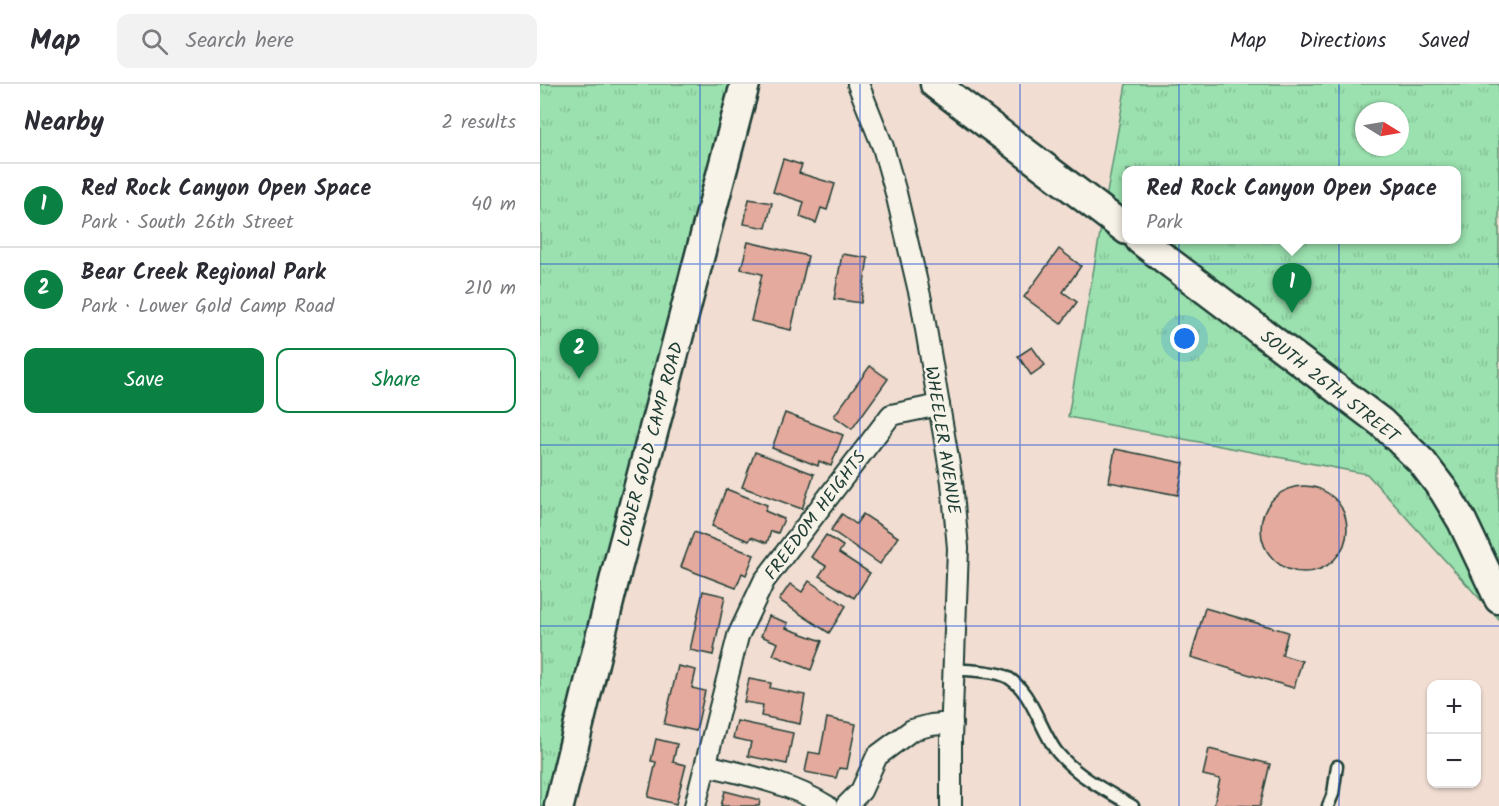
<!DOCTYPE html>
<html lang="en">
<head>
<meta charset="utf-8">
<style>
	body { margin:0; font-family:Kalam,sans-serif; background:#f2f2f3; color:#2b2b33 }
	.controls { position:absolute; right:18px; bottom:18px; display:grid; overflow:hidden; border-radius:12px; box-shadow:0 2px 4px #0004 }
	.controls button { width:54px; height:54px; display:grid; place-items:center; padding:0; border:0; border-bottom:2px solid #e1e1e2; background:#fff; color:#2b2b33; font:30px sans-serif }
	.compass { position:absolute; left:815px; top:18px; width:54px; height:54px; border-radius:50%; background:#fff; box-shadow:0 2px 4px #0004; rotate:101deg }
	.you { position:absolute; left:645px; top:255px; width:21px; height:21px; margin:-15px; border:4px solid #fff; border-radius:50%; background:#1a73e8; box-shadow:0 0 0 9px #1a73e833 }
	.badge { display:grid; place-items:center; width:39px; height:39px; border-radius:50%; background:#0b8043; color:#fff; font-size:20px; font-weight:700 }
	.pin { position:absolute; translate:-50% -50px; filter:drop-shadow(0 2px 3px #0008) }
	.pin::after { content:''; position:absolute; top:32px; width:21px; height:18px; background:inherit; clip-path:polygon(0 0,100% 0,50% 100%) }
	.popup { position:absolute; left:582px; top:82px; width:339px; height:78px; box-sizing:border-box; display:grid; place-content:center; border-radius:12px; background:#fff; filter:drop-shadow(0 2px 4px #0005); font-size:20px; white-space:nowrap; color:#7c7c81 }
	.popup b { font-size:22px; color:#2b2b33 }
	.popup::after { content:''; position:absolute; left:50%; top:100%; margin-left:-12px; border:12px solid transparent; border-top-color:#fff }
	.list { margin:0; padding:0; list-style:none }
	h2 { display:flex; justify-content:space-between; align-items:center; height:78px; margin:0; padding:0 24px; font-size:26px }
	h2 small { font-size:20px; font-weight:400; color:#7c7c81 }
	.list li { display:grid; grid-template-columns:39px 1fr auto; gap:18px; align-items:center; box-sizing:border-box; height:84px; padding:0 24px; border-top:2px solid #e1e1e2 }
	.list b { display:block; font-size:22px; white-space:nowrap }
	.list p { margin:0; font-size:20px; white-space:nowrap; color:#7c7c81 }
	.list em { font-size:20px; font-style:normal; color:#7c7c81 }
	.actions { display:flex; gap:12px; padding:18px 24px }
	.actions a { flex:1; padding:14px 0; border:2px solid #0b8043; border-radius:12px; text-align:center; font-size:21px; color:#0b8043 }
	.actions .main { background:#0b8043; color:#fff }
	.icon { flex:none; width:33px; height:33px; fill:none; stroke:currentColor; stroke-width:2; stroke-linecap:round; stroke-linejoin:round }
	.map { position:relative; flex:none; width:959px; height:722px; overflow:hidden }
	header { display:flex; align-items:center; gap:36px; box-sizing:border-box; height:84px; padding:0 30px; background:#fff; border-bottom:2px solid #e1e1e2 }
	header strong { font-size:28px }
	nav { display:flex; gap:33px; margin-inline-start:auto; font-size:21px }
	.search { width:420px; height:54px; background:#f2f2f3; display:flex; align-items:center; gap:15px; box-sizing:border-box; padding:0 21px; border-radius:12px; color:#7c7c81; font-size:22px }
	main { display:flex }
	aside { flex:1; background:#fff }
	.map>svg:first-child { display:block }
	.grass { fill:url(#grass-tufts); stroke:#5d8f72; stroke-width:1.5; fill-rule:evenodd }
	.building { fill:#e3aa9d; stroke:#1f3d34; stroke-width:1.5 }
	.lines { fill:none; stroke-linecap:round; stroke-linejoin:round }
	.lane-casing { stroke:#1f3d34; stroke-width:15 }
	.street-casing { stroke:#1f3d34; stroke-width:24 }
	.secondary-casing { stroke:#1f3d34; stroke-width:33 }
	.lane { stroke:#f7f3e8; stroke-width:10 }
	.street { stroke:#f7f3e8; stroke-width:20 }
	.secondary { stroke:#f7f3e8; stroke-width:28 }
	.grid { fill:none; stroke:#1d4ed8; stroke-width:1.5; stroke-opacity:0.55 }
	.labels { text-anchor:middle; stroke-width:4.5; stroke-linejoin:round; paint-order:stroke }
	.street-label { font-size:18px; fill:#1f3d34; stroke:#f7f3e8 }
</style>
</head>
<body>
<header>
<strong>Map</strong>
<div class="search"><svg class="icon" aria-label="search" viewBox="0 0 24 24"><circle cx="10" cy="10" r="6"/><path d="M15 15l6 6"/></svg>Search here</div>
<nav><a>Map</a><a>Directions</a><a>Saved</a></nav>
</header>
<main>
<aside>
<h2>Nearby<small>2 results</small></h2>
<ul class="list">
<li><span class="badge">1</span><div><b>Red Rock Canyon Open Space</b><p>Park · South 26th Street</p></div><em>40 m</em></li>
<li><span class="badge">2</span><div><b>Bear Creek Regional Park</b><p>Park · Lower Gold Camp Road</p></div><em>210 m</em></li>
</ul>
<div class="actions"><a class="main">Save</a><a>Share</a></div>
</aside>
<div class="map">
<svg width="959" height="722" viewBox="0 0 959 722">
	<defs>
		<pattern id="grass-tufts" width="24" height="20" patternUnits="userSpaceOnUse" patternTransform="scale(1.5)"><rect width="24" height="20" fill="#9be1af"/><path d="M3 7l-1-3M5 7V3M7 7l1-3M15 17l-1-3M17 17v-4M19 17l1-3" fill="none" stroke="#85c297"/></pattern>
	</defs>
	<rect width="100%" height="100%" fill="#f1ddd2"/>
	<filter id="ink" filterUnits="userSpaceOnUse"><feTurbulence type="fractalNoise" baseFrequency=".0167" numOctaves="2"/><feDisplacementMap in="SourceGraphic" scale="12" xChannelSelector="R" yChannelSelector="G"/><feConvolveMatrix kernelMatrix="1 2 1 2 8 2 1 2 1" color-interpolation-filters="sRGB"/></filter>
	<g filter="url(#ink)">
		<!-- grass -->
		<g class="grass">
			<path d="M0 0H189L50 531 3 722H0Z"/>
			<path d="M586 0H959V536L827 390 528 333ZM824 27H860V63H824ZM587 86H917V156H587Z"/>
		</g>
		<!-- building -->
		<g class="building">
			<path d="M243 75 262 81 259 89 295 100 287 126 281 124 276 139 260 133 264 118 233 108Z"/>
			<path d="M209 115 232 119 226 144 204 140Z"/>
			<path d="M208 158 268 172 251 246 211 237 222 190 201 185Z"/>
			<path d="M519 165 541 182 523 208 537 218 521 240 484 213Z"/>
			<path d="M302 170 328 174 321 219 294 215Z"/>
			<path d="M492 263 505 281 491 291 478 272Z"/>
			<path d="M330 282 348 295 312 345 294 332Z"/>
			<path d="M245 329 303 351 291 382 279 377 278 382 232 364Z"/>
			<path d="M575 365 644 379 638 411 569 398Z"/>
			<path d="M215 368 274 390 262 425 202 403Z"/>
			<circle cx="764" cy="445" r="43"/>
			<path d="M186 405 227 421 225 427 244 435 238 449 231 447 227 459 211 453 209 457 172 442Z"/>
			<path d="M302 430 316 440 323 430 358 453 340 480 291 446Z"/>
			<path d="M154 448 214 471 206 491 202 489 196 504 141 483Z"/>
			<path d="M286 451 303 462 299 469 330 489 314 514 279 492 286 482 271 473Z"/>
			<path d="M269 497 306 522 289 549 239 516 250 500 262 508Z"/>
			<path d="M163 507 185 512 173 571 150 566Z"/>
			<path d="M665 524 748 548 742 571 762 577 754 604 651 573Z"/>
			<path d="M229 532 248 539 246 544 282 557 271 586 233 571 238 559 221 552Z"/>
			<path d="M138 582 156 586 152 604 165 607 156 647 124 640Z"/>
			<path d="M209 595 231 599 230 604 265 611 260 640 221 632 223 621 204 618Z"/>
			<path d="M287 634 316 640 307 685 299 684 296 694 265 688 269 668 280 670Z"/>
			<path d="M197 637 253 649 247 680 208 672 211 658 193 654Z"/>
			<path d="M116 655 137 660 133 678 146 681 136 720 108 713 116 678 111 677Z"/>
			<path d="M669 665 730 680 720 722 674 721 680 695 663 691Z"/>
			<path d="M185 707 220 716 219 722H181Z"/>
		</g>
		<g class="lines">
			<!-- lane casing -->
			<g class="lane-casing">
				<g id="lane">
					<path d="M414 585C430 587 450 586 465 592 491 604 500 646 517 668 537 692 566 707 593 722"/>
					<path d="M788 722 793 710 797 682"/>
				</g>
			</g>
			<!-- street casing -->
			<g class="street-casing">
				<g id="street">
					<path d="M318 0 343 63 356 109 381 216 412 398 418 464 411 655V722"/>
					<path d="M166 681C207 691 250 699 287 722"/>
					<path d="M155 722 198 552 224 497 351 331 399 321"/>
					<path d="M306 722 321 707 337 672 372 646 391 641 412 639"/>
				</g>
			</g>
			<!-- secondary casing -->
			<g class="secondary-casing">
				<g id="secondary">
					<path d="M395 0 587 146"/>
					<path d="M600 156 842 339 882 378 904 407 922 437 959 515"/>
					<path d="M19 722 77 485 205 0"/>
				</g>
			</g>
			<!-- lane -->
			<use href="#lane" class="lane"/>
			<!-- street -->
			<use href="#street" class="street"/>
			<!-- secondary -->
			<use href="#secondary" class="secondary"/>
		</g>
	</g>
	<!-- grid -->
	<path class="grid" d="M160 0V722M320 0V722M480 0V722M639 0V722M799 0V722M0 180H959M0 361H959M0 542H959"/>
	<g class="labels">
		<!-- street labels -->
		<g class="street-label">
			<text transform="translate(790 302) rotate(38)" y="6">SOUTH 26TH STREET</text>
			<text transform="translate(403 356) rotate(81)" y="6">WHEELER AVENUE</text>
			<text transform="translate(110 360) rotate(-75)" y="6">LOWER GOLD CAMP ROAD</text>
			<text transform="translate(275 431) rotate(-53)" y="6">FREEDOM HEIGHTS</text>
		</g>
	</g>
</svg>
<div class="controls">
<button>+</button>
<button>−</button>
</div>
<svg class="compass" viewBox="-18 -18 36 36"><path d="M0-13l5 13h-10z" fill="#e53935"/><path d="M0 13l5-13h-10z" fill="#7c7c81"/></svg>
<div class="you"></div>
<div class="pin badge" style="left:752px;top:229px">1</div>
<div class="popup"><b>Red Rock Canyon Open Space</b>Park</div>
<div class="pin badge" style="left:39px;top:295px">2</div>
</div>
</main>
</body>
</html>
